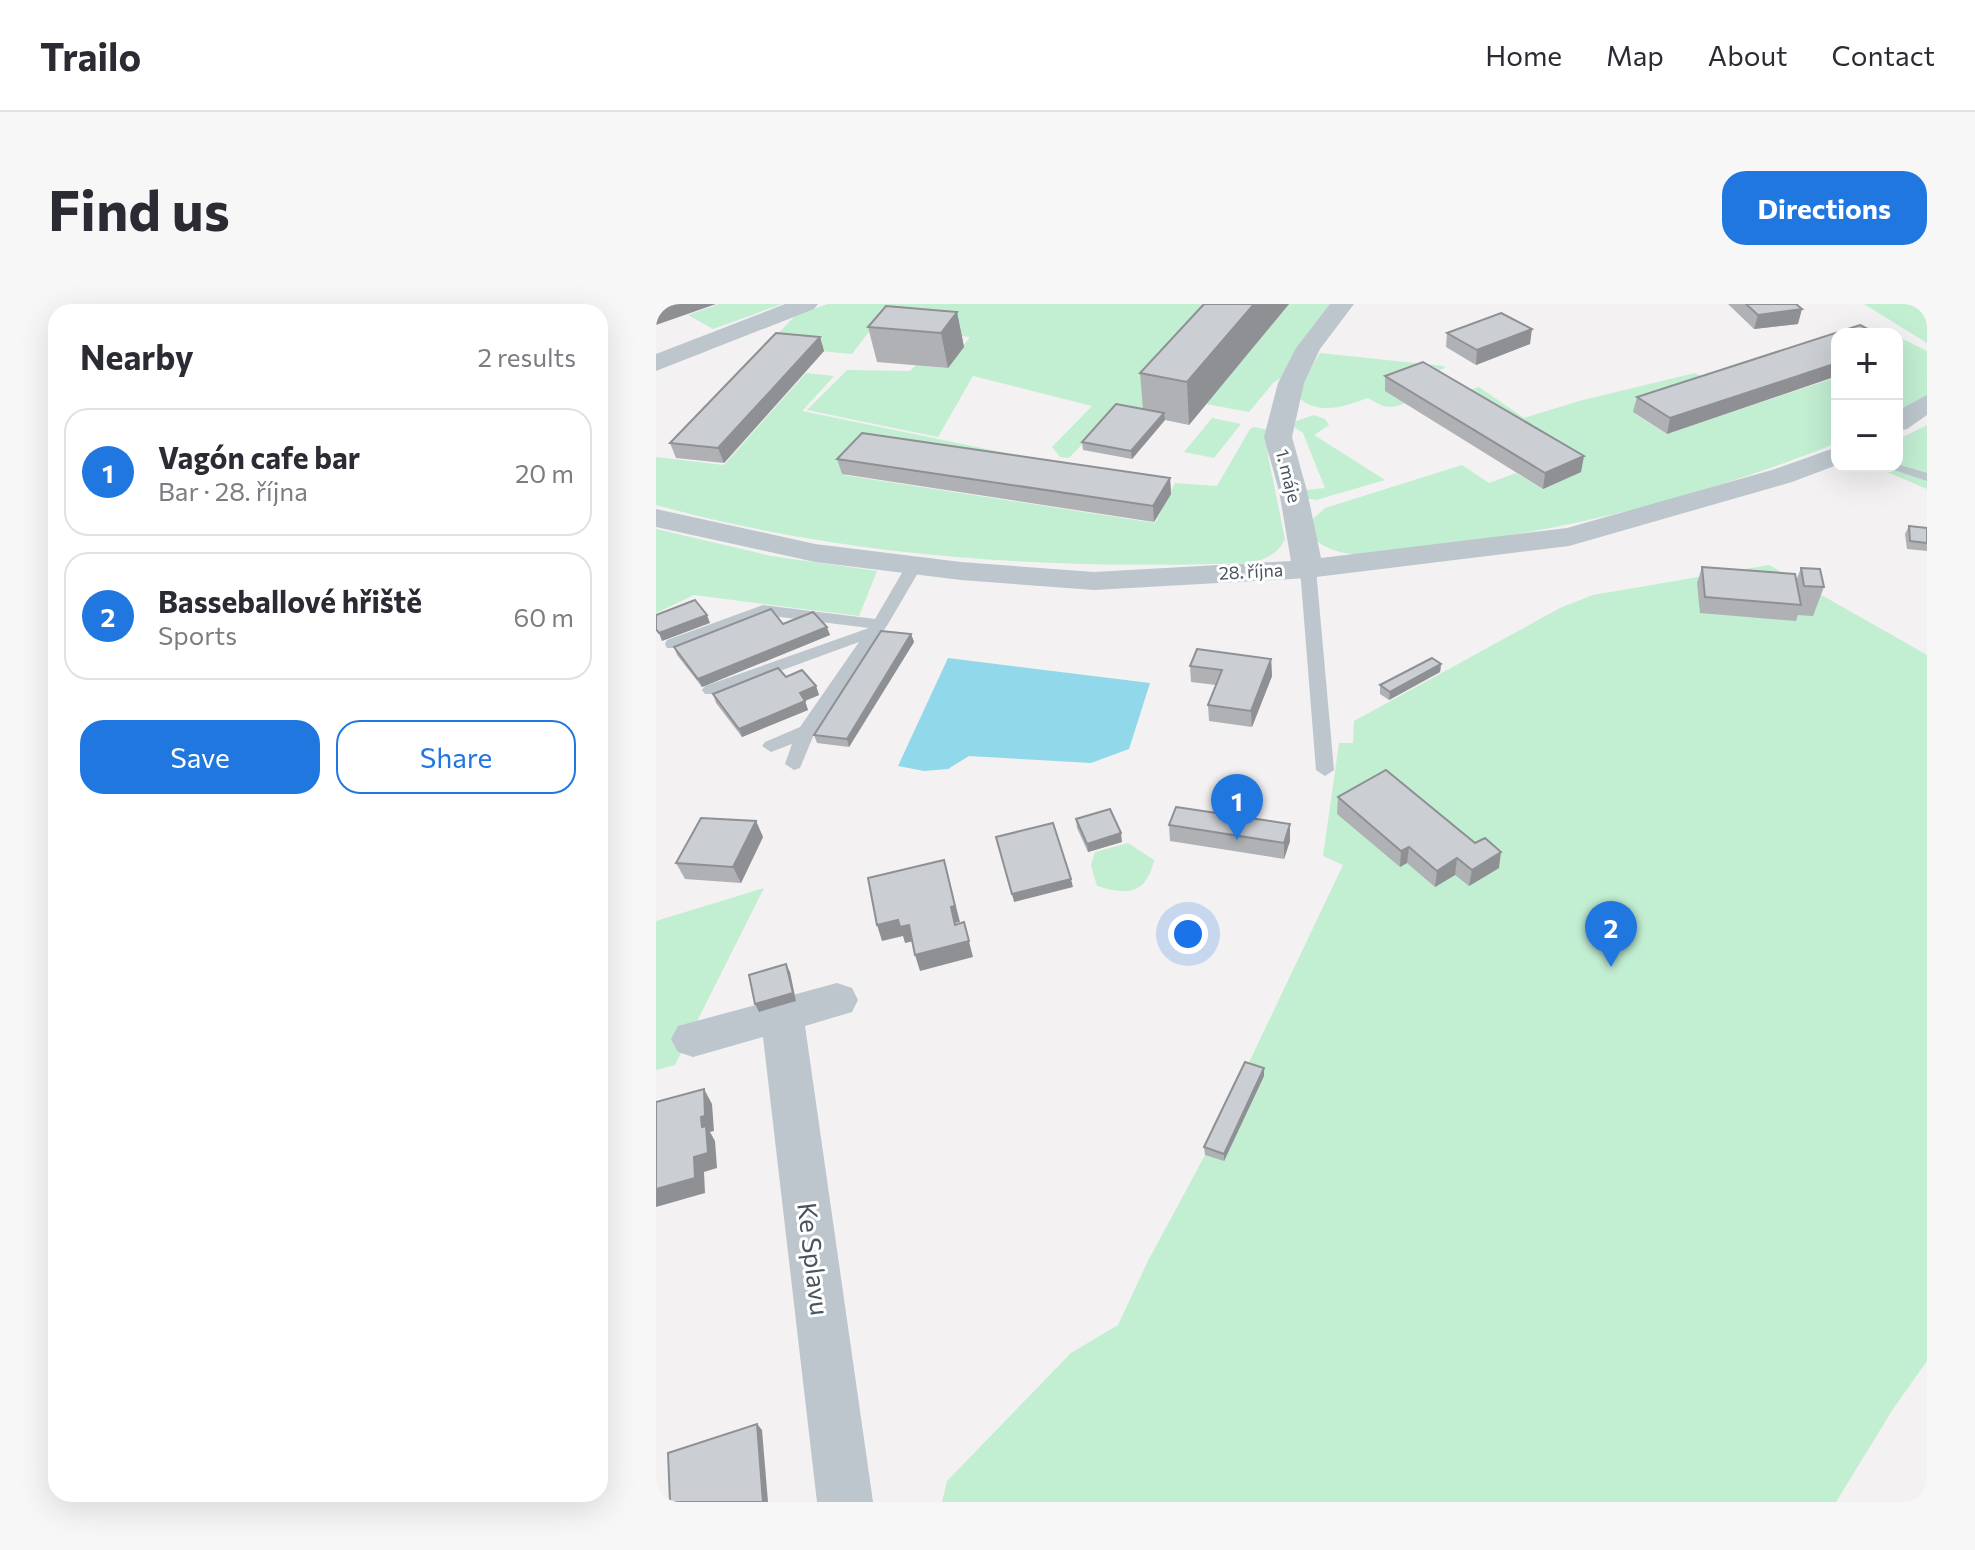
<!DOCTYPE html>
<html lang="en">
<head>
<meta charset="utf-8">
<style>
	body { margin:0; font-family:Commissioner,sans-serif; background:#f7f7f7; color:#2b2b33 }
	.controls { position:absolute; right:24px; top:24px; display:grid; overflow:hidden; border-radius:16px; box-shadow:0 8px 32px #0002 }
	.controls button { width:72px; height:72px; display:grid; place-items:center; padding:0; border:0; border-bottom:2px solid #e1e1e2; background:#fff; color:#2b2b33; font:40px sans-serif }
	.you { position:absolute; left:532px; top:630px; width:28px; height:28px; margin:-20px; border:6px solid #fff; border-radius:50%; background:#1a73e8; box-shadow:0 0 0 12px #1a73e833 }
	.badge { display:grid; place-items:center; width:52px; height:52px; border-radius:50%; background:#2077df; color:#fff; font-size:26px; font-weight:700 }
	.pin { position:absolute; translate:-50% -66px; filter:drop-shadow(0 2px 4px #0008) }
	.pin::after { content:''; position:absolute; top:42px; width:28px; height:24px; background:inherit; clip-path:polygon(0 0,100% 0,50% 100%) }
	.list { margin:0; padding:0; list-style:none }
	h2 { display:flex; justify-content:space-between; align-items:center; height:104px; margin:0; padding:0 32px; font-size:34px }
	h2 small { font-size:26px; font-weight:400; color:#7c7c81 }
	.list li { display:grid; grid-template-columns:52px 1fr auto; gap:24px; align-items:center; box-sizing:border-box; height:128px; margin:0 16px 16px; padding:0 16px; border:2px solid #e1e1e2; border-radius:24px }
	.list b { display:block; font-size:30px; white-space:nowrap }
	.list p { margin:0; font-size:26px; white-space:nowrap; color:#7c7c81 }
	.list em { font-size:26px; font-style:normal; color:#7c7c81 }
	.actions { display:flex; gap:16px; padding:24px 32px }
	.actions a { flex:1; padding:18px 0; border:2px solid #2077df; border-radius:24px; text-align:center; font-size:28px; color:#2077df }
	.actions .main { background:#2077df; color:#fff }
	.map { position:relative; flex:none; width:1271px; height:1198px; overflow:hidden; border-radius:24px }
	header { display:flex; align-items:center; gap:48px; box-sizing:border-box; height:112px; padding:0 40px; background:#fff; border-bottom:2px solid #e1e1e2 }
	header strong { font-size:38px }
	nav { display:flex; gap:44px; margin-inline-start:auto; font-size:28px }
	.intro { display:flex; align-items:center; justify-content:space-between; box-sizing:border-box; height:192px; padding:0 48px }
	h1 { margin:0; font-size:56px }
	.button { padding:20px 36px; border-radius:24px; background:#2077df; color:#fff; font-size:28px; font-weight:700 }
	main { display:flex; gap:48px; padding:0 48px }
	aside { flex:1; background:#fff; border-radius:24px; box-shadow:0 8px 32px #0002 }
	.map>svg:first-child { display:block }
	.green { fill:#c2eed2 }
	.water { fill:#91d9ea }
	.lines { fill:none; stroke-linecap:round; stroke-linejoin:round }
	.service { fill:#bdc6cd; fill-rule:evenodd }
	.minor { fill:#bdc6cd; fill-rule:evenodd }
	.wall { fill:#afb1b5 }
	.shaded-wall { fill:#8e9094 }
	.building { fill:#cbced3; stroke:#8e9094; stroke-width:2 }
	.labels { text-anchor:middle; stroke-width:6; stroke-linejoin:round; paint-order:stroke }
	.far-street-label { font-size:18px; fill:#49555e; stroke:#fff }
	.near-street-label { font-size:26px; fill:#49555e; stroke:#fff }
</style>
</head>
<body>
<header>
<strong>Trailo</strong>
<nav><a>Home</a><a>Map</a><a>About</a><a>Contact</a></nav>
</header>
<div class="intro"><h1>Find us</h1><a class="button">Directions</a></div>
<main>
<aside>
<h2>Nearby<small>2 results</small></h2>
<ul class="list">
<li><span class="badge">1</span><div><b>Vagón cafe bar</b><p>Bar · 28. října</p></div><em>20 m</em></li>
<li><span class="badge">2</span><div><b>Basseballové hřiště</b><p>Sports</p></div><em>60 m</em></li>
</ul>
<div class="actions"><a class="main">Save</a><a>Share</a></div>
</aside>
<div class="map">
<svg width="1271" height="1198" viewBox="0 0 1271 1198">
	<rect width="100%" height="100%" fill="#f3f1f1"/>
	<!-- green -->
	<g class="green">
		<path d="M63 0H126L57 25 32 11Z"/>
		<path d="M172 0H584L485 110 458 107 413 154 404 153 396 143 436 102 317 72 282 133 151 106 191 66 254 67 260 61 290 64 314 33 218 21 196 50 110 42 140 11Z"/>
		<path d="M633 0H678L626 73 617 79 593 108 550 100Z"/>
		<path d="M1208 0H1271V39Z"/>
		<path d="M1241 32 1271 47V91L1241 109Z"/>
		<path d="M664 49 788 62 789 64 729 86 749 99C732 106 727 103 712 94 689 102 664 112 643 94L646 79Z"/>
		<path d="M150 69 178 72 146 107 403 160 187 171 499 219 519 179 561 182 594 125 598 123 613 126 612 152 629 235C622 250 610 255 594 259 395 266 193 254 0 201V153L68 161Z"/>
		<path d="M1039 69 1061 81 978 109 1010 130 1181 73V139C1051 191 919 225 780 242 741 246 689 263 657 234L656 216 669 204 806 161 833 179 860 169 887 185 925 168 796 91 823 83 868 114 923 97Z"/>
		<path d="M658 111 669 115 673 121 658 131 729 176 660 196 648 194 651 186 669 184 647 129 638 123 640 117Z"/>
		<path d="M556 114 585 120 558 154 528 148Z"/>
		<path d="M1271 121V185L1224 165 1241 162V136Z"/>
		<path d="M0 225 115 252 221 267 203 312 38 291 0 309Z"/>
		<path d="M1113 261 1271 351V1057L1237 1105 1180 1198H286L291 1177 415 1049 462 1021 492 957 549 851 687 561 667 552 683 439H697L698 417 904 304 937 291Z"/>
		<path d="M472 539 498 556C490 591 471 591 441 582L435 561 439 548Z"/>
		<path d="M108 584 19 761 0 766V617Z"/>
	</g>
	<!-- water -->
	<path class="water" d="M292 354 494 379 473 445 435 459 313 452 292 465 268 467 242 462Z"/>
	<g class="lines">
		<!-- service -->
		<g class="service">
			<path d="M1241 160 1271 169V177L1226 162Z"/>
			<path d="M258 257 266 262 232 320 159 428 144 464 138 466 129 460 136 440 115 448 106 442 109 438 144 423 203 338 61 390H49L46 386 49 382 213 324 108 311 23 344H11L9 340 11 336 107 301 219 315 250 262Z"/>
			<path d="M652 260 660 265 678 466 669 472 660 466 644 265Z"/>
		</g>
		<!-- minor -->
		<g class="minor">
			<path d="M129 0H162L158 5 0 67V50Z"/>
			<path d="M674 0H698L664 45 648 79 636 133 651 187 665 254 911 224 1116 166 1181 143V161L1136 178 913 242 652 274 438 286 305 276 159 258 0 223V205L159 240 305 258 438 268 635 257 623 187 608 133 622 79 640 44Z"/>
			<path d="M1271 91V111L1251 125 1241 127V107Z"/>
			<path d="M181 679 196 684 202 696 196 708 149 722 217 1198H161L107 733 37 753 22 748 15 735 22 722Z"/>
		</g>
	</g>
	<!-- wall -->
	<g class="wall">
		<path d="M548 0H633L533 121 509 116 476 155 427 146 426 138 487 105 484 69Z"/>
		<path d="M1072 0H1140L1142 20 1098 25Z"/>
		<path d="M301 8 308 43 292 64 221 58 212 23Z"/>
		<path d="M1204 21 1011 130 977 108 981 93Z"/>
		<path d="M791 29 874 40 820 61 790 43Z"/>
		<path d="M164 33 168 47 68 159 20 154 14 139Z"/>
		<path d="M729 72 925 168 887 185 729 87Z"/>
		<path d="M181 155 514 174 515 190 498 218 186 170Z"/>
		<path d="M1253 222 1271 224V247L1251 245 1249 230Z"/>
		<path d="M1046 263 1140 277 1145 264 1168 283 1157 312 1142 311 1140 317 1044 309 1041 279Z"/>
		<path d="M127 320 174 331 46 383 21 351 18 343Z"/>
		<path d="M255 330 258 338 193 443 161 439 158 431Z"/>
		<path d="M615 355 616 372 596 423 553 417 552 401 560 381 535 378 534 362Z"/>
		<path d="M785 360 784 368 733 396 724 390V381Z"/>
		<path d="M130 373 160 382 163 391 149 397 152 406 86 433 60 399 57 390Z"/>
		<path d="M682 493 843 564 813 582 799 571 779 583 751 559 744 563 681 510Z"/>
		<path d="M420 515 466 538 432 548 421 524Z"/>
		<path d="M100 517 107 533 85 579 29 575 20 559Z"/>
		<path d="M634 520V537L628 555 514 537 513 521Z"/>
		<path d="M608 772 568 857 549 851 548 843Z"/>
	</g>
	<!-- shaded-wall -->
	<g class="shaded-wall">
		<path d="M0 0H60L0 21Z"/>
		<path d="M598 0H633L533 121 531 78Z"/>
		<path d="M1146 5 1142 20 1098 25 1102 11Z"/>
		<path d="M301 8 308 43 292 64 285 29Z"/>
		<path d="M876 25 874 40 820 61 821 46Z"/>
		<path d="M164 33 168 47 68 159 62 144Z"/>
		<path d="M1181 59V72L1011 130 1014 114Z"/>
		<path d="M508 109 509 116 476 155 475 147Z"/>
		<path d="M928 152 925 168 887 185 889 169Z"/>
		<path d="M514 174 515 190 498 218 497 202Z"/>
		<path d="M51 311 54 319 6 337 3 329Z"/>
		<path d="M171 323 174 331 46 383 42 375Z"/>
		<path d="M255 330 258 338 193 443 191 435Z"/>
		<path d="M615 355 616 372 596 423 595 407Z"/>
		<path d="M785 360 784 368 733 396 734 388Z"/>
		<path d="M160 382 163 391 146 398 144 389Z"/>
		<path d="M149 397 152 406 86 433 83 425Z"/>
		<path d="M100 517 107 533 85 579 77 563Z"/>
		<path d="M634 520V537L628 555V539Z"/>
		<path d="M465 529 466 538 432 548 431 540Z"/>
		<path d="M753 543 751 559 744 563 745 547Z"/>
		<path d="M845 548 843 564 813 582 816 566Z"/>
		<path d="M801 554 799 571 779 583 781 567Z"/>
		<path d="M288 556 304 618 299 619 304 637 295 603Z"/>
		<path d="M415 575 417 583 358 598 356 590Z"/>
		<path d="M242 616 253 621 258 637 249 639 247 632 226 637 221 621Z"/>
		<path d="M308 618 317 653 264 667 259 651Z"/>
		<path d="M130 660 134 668 140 697 103 708 99 700Z"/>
		<path d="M608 764V772L568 857V850Z"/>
		<path d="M48 785 56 800 58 827 54 828 59 837 61 864 48 868 49 889 0 903V885L38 853 46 823 45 813Z"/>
		<path d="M101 1120 106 1126 112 1198H107Z"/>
	</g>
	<!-- building -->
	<g class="building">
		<path d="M548 0H598L531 78 484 69Z"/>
		<path d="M1090 0H1140L1146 5 1102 11Z"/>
		<path d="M230 2 301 8 285 29 212 23Z"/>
		<path d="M845 9 876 25 821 46 791 29Z"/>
		<path d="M1204 21 1221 30H1181V59L1014 114 981 93Z"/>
		<path d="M120 29 164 33 62 144 14 139Z"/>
		<path d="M767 58 928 152 889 169 729 72Z"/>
		<path d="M460 100 508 109 475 147 426 138Z"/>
		<path d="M206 129 514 174 497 202 181 155Z"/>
		<path d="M1253 222 1271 224V239L1254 237Z"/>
		<path d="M1046 263 1139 270 1145 301 1049 293Z"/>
		<path d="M1145 264 1164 265 1168 283 1148 282Z"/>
		<path d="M39 296 51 311 3 329 0 325V311Z"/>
		<path d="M115 305 127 320 157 308 171 323 42 375 18 343Z"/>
		<path d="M225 327 255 330 191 435 158 431Z"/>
		<path d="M541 345 615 355 595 407 552 401 566 366 534 362Z"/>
		<path d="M776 354 785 360 734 388 724 381Z"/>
		<path d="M122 364 130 373 146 366 160 382 144 389 149 397 83 425 57 390Z"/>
		<path d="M730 466 819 539 829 534 845 548 816 566 801 554 781 567 753 543 745 547 682 493Z"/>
		<path d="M520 503 634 520 628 539 513 521Z"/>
		<path d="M454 505 465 529 431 540 420 515Z"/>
		<path d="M45 514 100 517 77 563 20 559Z"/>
		<path d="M397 519 415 575 356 590 340 533Z"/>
		<path d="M288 556 299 602 295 603 299 621 308 618 313 637 259 651 253 621 244 623 242 616 221 621 212 574Z"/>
		<path d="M130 660 137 689 99 700 93 671Z"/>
		<path d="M589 758 608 764 568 850 548 843Z"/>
		<path d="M48 785 49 812 45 813 46 823 50 822 52 849 38 853 39 874 0 885V798Z"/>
		<path d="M101 1120 107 1198H14L12 1149Z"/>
	</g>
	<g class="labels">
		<!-- far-street labels -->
		<g class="far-street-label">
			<text transform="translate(632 172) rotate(76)" y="6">1. máje</text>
			<text transform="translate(595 268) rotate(-3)" y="6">28. října</text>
		</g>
		<!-- near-street labels -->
		<g class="near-street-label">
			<text transform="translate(157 955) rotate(83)" y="9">Ke Splavu</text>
		</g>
	</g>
</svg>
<div class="controls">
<button>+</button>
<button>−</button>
</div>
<div class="you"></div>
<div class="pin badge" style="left:581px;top:536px">1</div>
<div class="pin badge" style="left:955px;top:663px">2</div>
</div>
</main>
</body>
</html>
